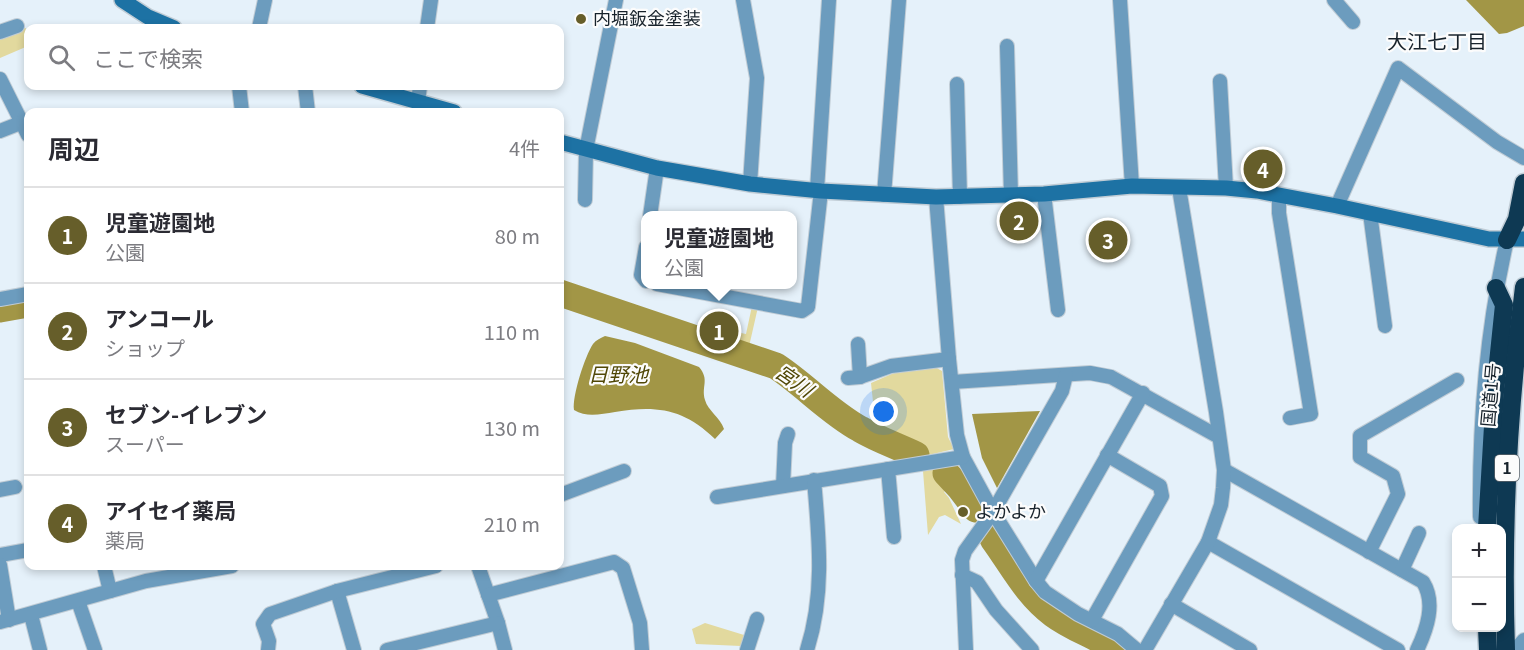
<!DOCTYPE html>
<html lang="ja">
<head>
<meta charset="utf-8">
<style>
	body { margin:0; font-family:Georgia,"Noto Sans JP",serif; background:#f7f7f7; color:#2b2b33 }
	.controls { position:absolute; right:18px; bottom:18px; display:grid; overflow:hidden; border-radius:12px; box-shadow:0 3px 9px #0003 }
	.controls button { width:54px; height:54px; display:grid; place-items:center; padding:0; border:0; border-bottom:2px solid #e1e1e2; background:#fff; color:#2b2b33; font:30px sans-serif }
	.you { position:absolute; left:884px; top:412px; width:21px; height:21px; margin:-15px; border:4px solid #fff; border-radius:50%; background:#1a73e8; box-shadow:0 0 0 9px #1a73e833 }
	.badge { display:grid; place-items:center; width:39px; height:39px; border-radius:50%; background:#665e2a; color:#fff; font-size:20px; font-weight:700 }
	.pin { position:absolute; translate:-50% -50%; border:3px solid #fff; box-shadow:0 2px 6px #0006 }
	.popup { position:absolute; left:641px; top:211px; width:156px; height:78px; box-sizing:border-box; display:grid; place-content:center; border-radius:12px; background:#fff; filter:drop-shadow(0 2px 4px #0005); font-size:20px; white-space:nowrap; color:#7c7c81 }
	.popup b { font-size:22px; color:#2b2b33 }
	.popup::after { content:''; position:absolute; left:50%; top:100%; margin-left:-12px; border:12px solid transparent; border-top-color:#fff }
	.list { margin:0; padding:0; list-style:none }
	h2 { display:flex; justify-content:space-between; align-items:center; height:78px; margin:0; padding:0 24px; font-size:26px }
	h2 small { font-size:20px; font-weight:400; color:#7c7c81 }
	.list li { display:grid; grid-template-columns:39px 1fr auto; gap:18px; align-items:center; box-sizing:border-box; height:96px; padding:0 24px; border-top:2px solid #e1e1e2 }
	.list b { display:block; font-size:22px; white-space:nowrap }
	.list p { margin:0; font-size:20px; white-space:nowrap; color:#7c7c81 }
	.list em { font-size:20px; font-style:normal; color:#7c7c81 }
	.icon { flex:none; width:33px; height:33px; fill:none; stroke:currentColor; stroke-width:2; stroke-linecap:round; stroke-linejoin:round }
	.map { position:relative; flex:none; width:1524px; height:650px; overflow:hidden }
	.search { position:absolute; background:#fff; box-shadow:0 3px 9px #0003; left:24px; top:24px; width:540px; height:66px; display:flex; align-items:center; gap:15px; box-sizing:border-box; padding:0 21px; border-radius:12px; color:#7c7c81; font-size:22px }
	.panel { position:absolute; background:#fff; box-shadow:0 3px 9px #0003; left:24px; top:108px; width:540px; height:462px; border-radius:12px }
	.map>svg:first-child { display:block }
	.green { fill:#e2d99e }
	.water { fill:#a29646 }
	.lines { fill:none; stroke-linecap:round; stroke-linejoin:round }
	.river { stroke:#a29646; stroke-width:27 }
	.street-casing { stroke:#c0ccd5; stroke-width:16 }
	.secondary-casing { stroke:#c0ccd5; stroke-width:18 }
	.highway-casing { stroke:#c0ccd5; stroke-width:21 }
	.street { stroke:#6c9cbe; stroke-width:14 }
	.secondary { stroke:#1d72a4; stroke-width:15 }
	.highway { stroke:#0e3953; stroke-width:18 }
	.poi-dot { fill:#665e2a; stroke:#fcfcfc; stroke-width:2 }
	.labels { text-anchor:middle; stroke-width:4.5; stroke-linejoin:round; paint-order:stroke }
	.shield { fill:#fcfcfc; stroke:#5c636a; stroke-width:1.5 }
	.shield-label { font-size:16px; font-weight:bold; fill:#17222b }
	.poi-label { font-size:18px; fill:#17222b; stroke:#fcfcfc; text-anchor:start }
	.street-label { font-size:18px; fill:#17222b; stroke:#fcfcfc }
	.neighbourhood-label { font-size:20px; fill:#17222b; stroke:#fcfcfc }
	.water-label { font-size:20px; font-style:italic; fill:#504706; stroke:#fcfcfc }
</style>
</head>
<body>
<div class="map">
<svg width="1524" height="650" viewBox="0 0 1524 650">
	<rect width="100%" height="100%" fill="#e5f1fa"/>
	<!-- green -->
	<g class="green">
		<path d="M26 28 28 46 0 58V37Z"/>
		<path d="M752 306 758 307 748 351 708 341 711 327 746 334Z"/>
		<path d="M935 367 942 371 948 437 954 449 924 456 876 430 871 383 894 373Z"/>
		<path d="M933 469 951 484 944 492 949 498 961 524 945 515 939 517 928 535 923 471Z"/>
		<path d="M705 623 744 635 741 646 696 644 692 629Z"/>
	</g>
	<!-- water -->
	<g class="water">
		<path d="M1466 0H1524V26L1507 33 1499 34Z"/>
		<path d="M605 336 635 343 699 367C710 380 701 386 705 400 708 411 720 417 724 429L715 439C684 409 657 405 615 412 601 414 587 418 574 410 572 396 585 356 593 344 596 340 601 338 605 336Z"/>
		<path d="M1040 411 997 488 982 458 972 414Z"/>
	</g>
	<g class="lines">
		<!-- river -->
		<g class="river">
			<path d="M560 293 776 366C805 385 829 412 860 429 877 439 897 446 916 455"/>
			<path d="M0 309 28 304"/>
			<path d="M946 473 960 488 976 509"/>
			<path d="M993 539C1012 565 1027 595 1053 614 1073 629 1097 636 1117 650"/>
		</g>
		<!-- street casing -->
		<g class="street-casing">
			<g id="street">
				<path d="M743 0 757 78 750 184"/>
				<path d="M1120 0 1132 186"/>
				<path d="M1334 0 1353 22"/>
				<path d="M259 28 265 0"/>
				<path d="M427 28 431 0"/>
				<path d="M0 32 17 26"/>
				<path d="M1007 46 1011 196"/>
				<path d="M0 79 28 135"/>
				<path d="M1220 81 1226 188"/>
				<path d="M957 84 960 197"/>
				<path d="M239 86 242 112"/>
				<path d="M305 86 308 112"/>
				<path d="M418 102 420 86"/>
				<path d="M0 131 23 122"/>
				<path d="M817 190 829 0"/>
				<path d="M1044 194 1058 310"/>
				<path d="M884 195 899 0"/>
				<path d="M1279 195V213L1311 414 1290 418"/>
				<path d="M936 197 949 359 957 435 963 457 993 512 1036 581 1045 592 1078 614 1118 634 1137 650"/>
				<path d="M585 200 586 150 616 0"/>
				<path d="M1337 206 1398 68 1497 142 1524 158"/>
				<path d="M1370 213 1385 326"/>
				<path d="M650 216 657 168"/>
				<path d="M646 247 641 275 646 281"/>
				<path d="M657 284 802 311 808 307 821 191"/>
				<path d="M0 299 28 294"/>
				<path d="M858 344 860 377"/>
				<path d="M848 378 860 377 891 366 949 359"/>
				<path d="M952 382 1090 373 1111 377 1219 437"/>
				<path d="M888 469 894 537"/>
				<path d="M1224 470 1423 582C1436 603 1427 629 1417 650"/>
				<path d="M783 486 785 443 788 434"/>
				<path d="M0 490 15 487"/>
				<path d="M560 495 624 471"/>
				<path d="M717 497 963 457"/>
				<path d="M1480 517C1479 424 1486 331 1507 240"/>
				<path d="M1208 542 1398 650"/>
				<path d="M1369 552 1398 494 1393 476 1360 457V436L1457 380"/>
				<path d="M0 555 28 550"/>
				<path d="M0 565 9 620"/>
				<path d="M104 566 110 591"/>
				<path d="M478 566 498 623 505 650"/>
				<path d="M1402 570 1419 533"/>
				<path d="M962 575 977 582 996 610 1032 650"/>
				<path d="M1036 581 1143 393"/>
				<path d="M337 591 354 650"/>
				<path d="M488 595 614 562 623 568 640 623 642 650"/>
				<path d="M78 601 95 650"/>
				<path d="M1171 604 1250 650"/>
				<path d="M31 615 40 650"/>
				<path d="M1092 620 1162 496 1160 486 1107 455"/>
				<path d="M0 622 146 581 232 566"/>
				<path d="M268 650 269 641 263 624 270 614 337 591 436 566"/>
				<path d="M387 650 498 623"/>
				<path d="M747 650 757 619"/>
				<path d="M807 650C825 594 819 538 814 480"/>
				<path d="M966 650 962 560 965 551 993 512 1062 391 1066 375"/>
				<path d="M1145 650 1208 542 1221 505 1223 488 1224 470 1216 412 1179 188"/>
				<path d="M1515 650 1524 640"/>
			</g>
		</g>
		<!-- secondary casing -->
		<g class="secondary-casing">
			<g id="secondary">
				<path d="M122 0 148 17 174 28"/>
				<path d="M362 86 454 112"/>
				<path d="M560 142 657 168 750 184 821 191 936 197 1044 194 1132 186 1226 188 1257 191 1337 206 1489 239H1524"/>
			</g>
		</g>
		<!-- highway casing -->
		<g class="highway-casing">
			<g id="highway">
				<path d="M1507 240 1517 219 1524 183"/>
				<path d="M1487 528 1495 392 1504 305 1496 288"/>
				<path d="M1487 628 1488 650"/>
				<path d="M1506 650C1502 528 1508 408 1524 287"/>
			</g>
		</g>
		<!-- street -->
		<use href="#street" class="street"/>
		<!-- secondary -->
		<use href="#secondary" class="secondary"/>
		<!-- highway -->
		<use href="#highway" class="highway"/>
	</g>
	<!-- markers -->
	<g class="poi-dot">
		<circle cx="581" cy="19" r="6"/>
		<circle cx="963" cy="512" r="6"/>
	</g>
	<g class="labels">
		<!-- shield labels -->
		<rect class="shield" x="1495" y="455" width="24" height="26" rx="4.5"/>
		<g class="shield-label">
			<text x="1507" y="474">1</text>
		</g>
		<!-- poi labels -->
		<g class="poi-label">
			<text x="593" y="25">内堀鈑金塗装</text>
			<text x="975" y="518">よかよか</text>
		</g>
		<!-- street labels -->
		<g class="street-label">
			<text transform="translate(1491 395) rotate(-85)" y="6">国道1号</text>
		</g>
		<!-- neighbourhood labels -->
		<g class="neighbourhood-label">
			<text x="1437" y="49">大江七丁目</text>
		</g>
		<!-- water labels -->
		<g class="water-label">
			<text x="618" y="382">日野池</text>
			<text transform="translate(794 381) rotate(35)" y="7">宮川</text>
		</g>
	</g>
</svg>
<div class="controls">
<button>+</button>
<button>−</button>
</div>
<div class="you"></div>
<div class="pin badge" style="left:719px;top:331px">1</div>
<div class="popup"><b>児童遊園地</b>公園</div>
<div class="pin badge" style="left:1019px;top:221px">2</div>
<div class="pin badge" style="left:1108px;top:240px">3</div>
<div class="pin badge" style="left:1263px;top:169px">4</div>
<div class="search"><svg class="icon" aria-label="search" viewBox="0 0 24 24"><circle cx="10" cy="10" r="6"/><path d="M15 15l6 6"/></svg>ここで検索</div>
<section class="panel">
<h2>周辺<small>4件</small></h2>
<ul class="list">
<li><span class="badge">1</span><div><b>児童遊園地</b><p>公園</p></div><em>80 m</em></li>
<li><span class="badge">2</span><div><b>アンコール</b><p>ショップ</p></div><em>110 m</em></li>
<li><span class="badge">3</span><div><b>セブン-イレブン</b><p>スーパー</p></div><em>130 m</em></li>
<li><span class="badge">4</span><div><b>アイセイ薬局</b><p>薬局</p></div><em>210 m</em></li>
</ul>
</section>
</div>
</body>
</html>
